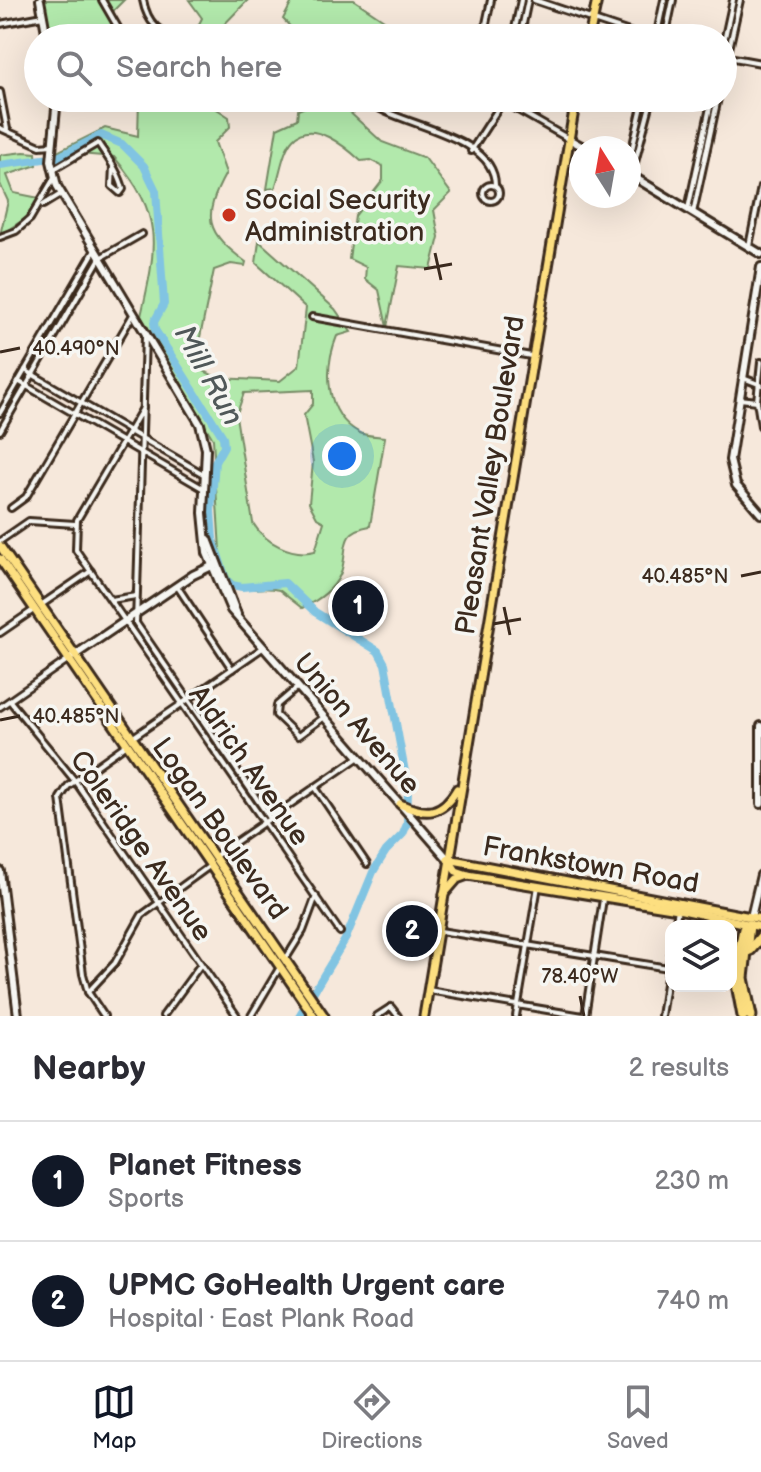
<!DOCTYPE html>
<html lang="en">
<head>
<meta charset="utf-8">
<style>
	body { margin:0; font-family:"Balsamiq Sans",sans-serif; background:#f7f7f7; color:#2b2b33 }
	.controls { position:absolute; right:24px; bottom:24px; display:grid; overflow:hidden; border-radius:16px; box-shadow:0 8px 32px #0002 }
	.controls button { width:72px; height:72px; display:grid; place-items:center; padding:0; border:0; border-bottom:2px solid #e1e1e2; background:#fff; color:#2b2b33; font:40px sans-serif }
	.compass { position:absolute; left:569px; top:136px; width:72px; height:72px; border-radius:50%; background:#fff; box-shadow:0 8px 32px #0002; rotate:349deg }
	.you { position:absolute; left:342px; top:456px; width:28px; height:28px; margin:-20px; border:6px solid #fff; border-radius:50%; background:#1a73e8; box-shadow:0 0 0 12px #1a73e833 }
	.badge { display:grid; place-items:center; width:52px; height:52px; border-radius:50%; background:#111827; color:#fff; font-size:26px; font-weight:700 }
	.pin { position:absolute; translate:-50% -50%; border:4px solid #fff; box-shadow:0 2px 8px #0006 }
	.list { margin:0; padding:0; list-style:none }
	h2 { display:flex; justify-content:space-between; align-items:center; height:104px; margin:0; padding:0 32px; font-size:34px }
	h2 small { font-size:26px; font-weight:400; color:#7c7c81 }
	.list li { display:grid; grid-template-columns:52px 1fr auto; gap:24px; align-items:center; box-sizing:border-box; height:120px; padding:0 32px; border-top:2px solid #e1e1e2 }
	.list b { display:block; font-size:30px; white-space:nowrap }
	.list p { margin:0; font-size:26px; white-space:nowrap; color:#7c7c81 }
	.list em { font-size:26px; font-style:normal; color:#7c7c81 }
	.icon { flex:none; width:44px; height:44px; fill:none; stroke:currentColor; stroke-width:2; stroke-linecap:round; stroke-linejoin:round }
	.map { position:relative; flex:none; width:761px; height:1016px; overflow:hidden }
	.search { position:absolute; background:#fff; box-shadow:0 8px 32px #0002; left:24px; right:24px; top:24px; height:88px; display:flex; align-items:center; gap:20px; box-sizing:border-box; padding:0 28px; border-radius:44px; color:#7c7c81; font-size:30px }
	.sheet { height:344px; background:#fff }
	nav { display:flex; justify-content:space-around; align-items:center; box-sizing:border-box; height:112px; border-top:2px solid #e1e1e2; background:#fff; font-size:22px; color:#7c7c81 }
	nav a { display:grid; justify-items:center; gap:4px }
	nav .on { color:#111827 }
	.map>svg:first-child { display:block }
	.green { fill:#b2e9ac; stroke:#768a65; stroke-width:2; fill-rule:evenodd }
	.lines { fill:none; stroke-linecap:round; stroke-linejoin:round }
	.river { stroke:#81c4e2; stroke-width:8 }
	.street-casing { stroke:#3b2a1e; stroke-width:10 }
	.secondary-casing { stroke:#3b2a1e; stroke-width:12 }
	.primary-casing { stroke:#3b2a1e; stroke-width:13 }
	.highway-casing { stroke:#3b2a1e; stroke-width:15 }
	.street { stroke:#f6f6f2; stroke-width:4 }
	.secondary { stroke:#f6f6f2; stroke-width:6 }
	.primary { stroke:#fddf80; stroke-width:7 }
	.highway { stroke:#fddf80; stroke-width:9 }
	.ticks { fill:none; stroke:#3b2a1e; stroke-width:3 }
	.poi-dot { fill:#c8321e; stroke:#f6f6f2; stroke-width:3 }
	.labels { text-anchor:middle; stroke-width:7; stroke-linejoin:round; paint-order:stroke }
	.poi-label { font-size:28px; fill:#3b2a1e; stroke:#f6f6f2; text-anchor:start }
	.street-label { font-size:28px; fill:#3b2a1e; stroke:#f6f6f2 }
	.water-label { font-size:30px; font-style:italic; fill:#505859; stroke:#f6f6f2 }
	.ticks-label { font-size:20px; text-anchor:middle; fill:#3b2a1e; stroke:#f6f6f2; stroke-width:7; stroke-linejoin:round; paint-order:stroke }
</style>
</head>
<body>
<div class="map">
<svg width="761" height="1016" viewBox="0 0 761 1016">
	<rect width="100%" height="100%" fill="#f6e8db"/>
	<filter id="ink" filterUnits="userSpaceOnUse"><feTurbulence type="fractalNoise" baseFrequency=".0125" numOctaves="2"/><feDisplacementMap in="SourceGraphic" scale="16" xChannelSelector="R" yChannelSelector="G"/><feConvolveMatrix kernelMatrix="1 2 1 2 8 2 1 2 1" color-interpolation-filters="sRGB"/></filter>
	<g filter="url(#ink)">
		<!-- green -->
		<g class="green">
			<path d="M44 0H124L114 10 110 29 118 38H51Z"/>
			<path d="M189 0H248L211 38H192L202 18Z"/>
			<path d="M293 0H354L393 26 365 25 350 38H301L283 19Z"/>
			<path d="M139 98H200L229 117 230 127 215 142 226 173C202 217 205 232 246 262L245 266 231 264 214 270 194 366 218 378 280 381 299 366 306 308 256 263 259 241 335 309 351 332 337 336C324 368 324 414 360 433 366 436 378 436 385 437L370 526C336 532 350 551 340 575 333 590 317 601 302 608L279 590C251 583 242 602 221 566L213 439 141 316C157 246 164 215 114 157L57 152 105 128 138 136ZM313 390V404L304 415 313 462 309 503 317 518 324 522 315 551C292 557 264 542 253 523L236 416 244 393Z"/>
			<path d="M311 98H334L382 142 425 158 451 193 434 210 439 237 431 269 399 266 387 327 379 290 365 279 366 267 349 259 355 216 383 180V166L371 160 361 161C347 148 312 118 293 139 283 149 280 175 275 188L267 189 277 128 297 119 298 110 310 105Z"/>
			<path d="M24 152 36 153 37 165 7 175 14 193 39 198 29 216 0 235 8 201 0 184V155Z"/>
		</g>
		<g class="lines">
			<!-- river -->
			<path class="river" d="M0 165 58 157 101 135 122 144 144 166 156 191 164 304 154 322 155 330 223 437 224 446 215 462 211 511 213 539 226 579 232 585 242 587 285 583 315 612 378 651 385 664 408 788 407 824 403 834 386 851 373 872 346 938 299 1016"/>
			<!-- street casing -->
			<g class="street-casing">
				<g id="street">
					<path d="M102 0 124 38"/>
					<path d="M143 0C147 22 160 36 182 37"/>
					<path d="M534 0 647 38"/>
					<path d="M0 24 43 16"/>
					<path d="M483 38 491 0"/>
					<path d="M513 38 521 0"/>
					<path d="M520 38 528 0"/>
					<path d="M656 38 664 0"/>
					<path d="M665 38 673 0"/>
					<path d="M723 46 733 0"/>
					<path d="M723 56 761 63"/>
					<path d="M723 76 740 0"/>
					<path d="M0 92 7 129"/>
					<path d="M366 98C386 125 495 131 495 185"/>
					<path d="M497 98 567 138"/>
					<path d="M0 128 40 146 52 145"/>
					<path d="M471 151 505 98"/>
					<path d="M629 162 644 98"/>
					<path d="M54 169 98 143C107 157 119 172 123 189L120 193 112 186 113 166"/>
					<path d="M629 172 633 170 652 98"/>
					<circle cx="491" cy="193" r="8"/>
					<path d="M43 205 61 194"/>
					<path d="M688 209 712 98"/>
					<path d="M693 213 718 98"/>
					<path d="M0 237 16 231 30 219 54 178"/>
					<path d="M749 246 761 187"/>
					<path d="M312 317 531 356"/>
					<path d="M145 336 136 623 270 818"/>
					<path d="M761 362 757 401 761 426"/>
					<path d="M25 370 205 475"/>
					<path d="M743 378 761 385"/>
					<path d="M18 381 204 489"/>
					<path d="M740 399 757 401"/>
					<path d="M143 408 77 520 76 550 340 932"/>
					<path d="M0 413 95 250"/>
					<path d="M0 431 100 258 142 234"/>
					<path d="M11 508 26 497 134 313"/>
					<path d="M0 541 29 521 75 524"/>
					<path d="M177 586 232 669"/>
					<path d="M111 600 136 596"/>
					<path d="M41 605 91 571"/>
					<path d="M0 633 35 609"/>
					<path d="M298 687 277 705 276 715 298 736 324 717"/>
					<path d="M10 701 75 781 237 1016"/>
					<path d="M0 707 69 659"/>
					<path d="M132 738 264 647"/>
					<path d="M315 787 367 864"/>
					<path d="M214 857 359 757"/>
					<path d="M675 926 678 909"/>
					<path d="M440 931 668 968"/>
					<path d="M285 960 303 931 316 896"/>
					<path d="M428 990 583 1016"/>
					<path d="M88 992 115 963 142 915 211 865"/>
					<path d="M104 1016 88 992 83 974 60 798 68 786 127 744"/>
					<path d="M163 1016 201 964"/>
					<path d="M251 1016 280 967"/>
					<path d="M377 1016 391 1007 398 1016"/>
					<path d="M516 1016 538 886"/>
					<path d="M585 1016 603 899"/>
					<path d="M661 1016 671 952"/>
				</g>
			</g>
			<!-- secondary casing -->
			<g class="secondary-casing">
				<g id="secondary">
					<path d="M40 0 47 38"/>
					<path d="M57 98 51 161 57 186 200 424 206 449 203 513 207 553 231 610 448 859"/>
					<path d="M567 138 585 148"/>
					<path d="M629 174 761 254"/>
					<path d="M761 267 730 460 736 485 761 514"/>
					<path d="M208 539 237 614"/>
					<path d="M72 657 193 575 216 564"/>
					<path d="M761 726V804"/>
					<path d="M0 871 18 1016"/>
					<path d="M751 917 761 875"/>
				</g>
			</g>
			<!-- primary casing -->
			<g class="primary-casing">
				<g id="primary">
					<path d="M589 38 597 0"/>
					<path d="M0 546 324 1016"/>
					<path d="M0 559 314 1016"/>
					<path d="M400 804C426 816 442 815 457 789"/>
					<path d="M448 859 456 871 468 875 678 909 761 927"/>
					<path d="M448 859 761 919"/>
					<path d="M444 894 457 879 468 875"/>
					<path d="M424 1016 576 98"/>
				</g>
			</g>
			<!-- highway casing -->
			<g class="highway-casing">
				<g id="highway">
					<path d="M749 925 743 978 751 1016"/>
					<path d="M750 950 761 937"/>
					<path d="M743 1016 735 974 744 929 749 925"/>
				</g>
			</g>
			<!-- street -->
			<use href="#street" class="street"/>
			<!-- secondary -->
			<use href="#secondary" class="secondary"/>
			<!-- primary -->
			<use href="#primary" class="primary"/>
			<!-- highway -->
			<use href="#highway" class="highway"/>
		</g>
	</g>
	<!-- ticks -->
	<path class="ticks" d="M435 253 441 280M424 269 452 264M0 352 20 348M741 576 761 572M504 607 510 635M493 624 521 619M0 720 20 716M580 996 584 1016"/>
	<!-- markers -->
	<circle class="poi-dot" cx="229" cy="215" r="8"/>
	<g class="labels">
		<!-- poi labels -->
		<g class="poi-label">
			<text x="245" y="209">Social Security<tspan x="245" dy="32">Administration</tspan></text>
		</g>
		<!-- street labels -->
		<g class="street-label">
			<text transform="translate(489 475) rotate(-81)" y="10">Pleasant Valley Boulevard</text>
			<text transform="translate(358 723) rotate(49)" y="10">Union Avenue</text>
			<text transform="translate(250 765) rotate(55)" y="10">Aldrich Avenue</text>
			<text transform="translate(221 828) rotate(55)" y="10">Logan Boulevard</text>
			<text transform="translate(142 845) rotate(55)" y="10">Coleridge Avenue</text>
			<text transform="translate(591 864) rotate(10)" y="10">Frankstown Road</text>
		</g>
		<!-- water labels -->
		<g class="water-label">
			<text transform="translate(209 375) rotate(61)" y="10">Mill Run</text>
		</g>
	</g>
	<g class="ticks-label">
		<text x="76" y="355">40.490°N</text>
		<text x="685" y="583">40.485°N</text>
		<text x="76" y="723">40.485°N</text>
		<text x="580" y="983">78.40°W</text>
	</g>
</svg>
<div class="controls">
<button><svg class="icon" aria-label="layers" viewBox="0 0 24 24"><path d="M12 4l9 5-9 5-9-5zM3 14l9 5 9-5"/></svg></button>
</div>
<svg class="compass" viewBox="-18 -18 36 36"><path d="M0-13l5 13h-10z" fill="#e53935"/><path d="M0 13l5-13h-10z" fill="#7c7c81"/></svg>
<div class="you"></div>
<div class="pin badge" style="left:358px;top:606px">1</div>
<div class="pin badge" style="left:412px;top:931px">2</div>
<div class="search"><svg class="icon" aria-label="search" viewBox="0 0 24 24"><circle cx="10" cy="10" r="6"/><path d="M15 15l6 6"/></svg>Search here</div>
</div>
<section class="sheet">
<h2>Nearby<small>2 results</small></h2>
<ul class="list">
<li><span class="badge">1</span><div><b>Planet Fitness</b><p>Sports</p></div><em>230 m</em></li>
<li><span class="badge">2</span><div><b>UPMC GoHealth Urgent care</b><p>Hospital · East Plank Road</p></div><em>740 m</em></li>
</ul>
</section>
<nav>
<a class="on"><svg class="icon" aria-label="map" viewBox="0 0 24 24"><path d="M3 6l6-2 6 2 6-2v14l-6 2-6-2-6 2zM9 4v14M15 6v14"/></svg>Map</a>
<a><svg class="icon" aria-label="directions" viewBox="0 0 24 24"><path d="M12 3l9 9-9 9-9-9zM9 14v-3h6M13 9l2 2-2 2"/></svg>Directions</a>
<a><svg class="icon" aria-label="saved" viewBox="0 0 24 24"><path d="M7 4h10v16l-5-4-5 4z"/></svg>Saved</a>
</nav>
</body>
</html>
